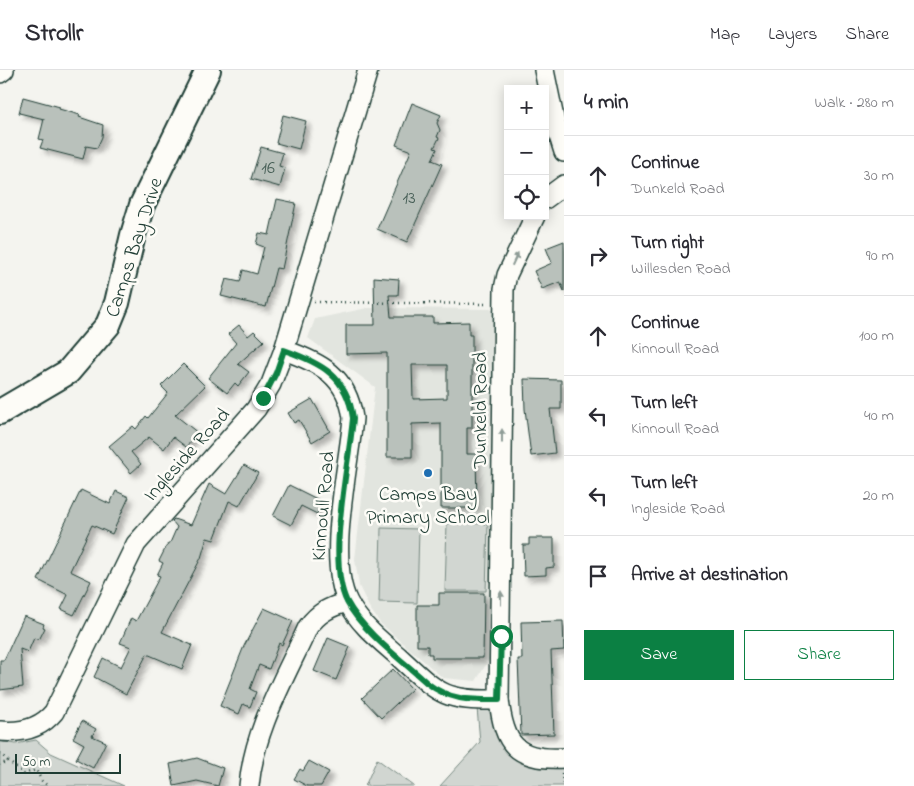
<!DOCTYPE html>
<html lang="en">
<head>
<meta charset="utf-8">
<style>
	body { margin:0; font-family:"Indie Flower",sans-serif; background:#f2f2f3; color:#2b2b33 }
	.controls { position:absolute; right:15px; top:15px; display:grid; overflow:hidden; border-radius:0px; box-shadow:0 2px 12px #0003 }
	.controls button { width:45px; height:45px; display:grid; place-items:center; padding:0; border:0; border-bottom:1px solid #e1e1e2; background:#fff; color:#2b2b33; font:25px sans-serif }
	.scale { position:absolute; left:15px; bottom:12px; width:106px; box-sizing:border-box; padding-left:5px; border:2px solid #1f3d34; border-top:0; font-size:14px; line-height:18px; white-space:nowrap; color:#1f3d34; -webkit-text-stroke:4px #fdfcf7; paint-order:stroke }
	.stop { position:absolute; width:15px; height:15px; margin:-11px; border:4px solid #0b8043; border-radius:50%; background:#fff }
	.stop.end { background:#0b8043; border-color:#fff; box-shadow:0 1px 5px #0008 }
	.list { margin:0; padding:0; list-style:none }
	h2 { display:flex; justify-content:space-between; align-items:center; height:65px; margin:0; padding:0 20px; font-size:21px }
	h2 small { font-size:16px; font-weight:400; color:#7c7c81 }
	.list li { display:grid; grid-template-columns:32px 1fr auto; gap:15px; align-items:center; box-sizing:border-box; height:80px; padding:0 20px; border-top:1px solid #e1e1e2 }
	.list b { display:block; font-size:19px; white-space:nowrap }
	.list p { margin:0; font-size:16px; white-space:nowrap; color:#7c7c81 }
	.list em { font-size:16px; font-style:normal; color:#7c7c81 }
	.actions { display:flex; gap:10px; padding:15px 20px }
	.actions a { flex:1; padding:11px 0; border:1px solid #0b8043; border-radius:0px; text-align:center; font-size:18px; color:#0b8043 }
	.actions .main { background:#0b8043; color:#fff }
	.icon { flex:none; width:28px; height:28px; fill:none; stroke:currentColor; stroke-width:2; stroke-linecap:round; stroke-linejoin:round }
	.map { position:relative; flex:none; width:564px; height:716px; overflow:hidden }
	header { display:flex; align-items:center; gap:30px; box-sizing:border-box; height:70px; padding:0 25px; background:#fff; border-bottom:1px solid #e1e1e2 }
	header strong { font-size:24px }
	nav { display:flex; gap:28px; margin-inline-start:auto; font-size:18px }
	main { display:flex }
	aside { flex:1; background:#fff }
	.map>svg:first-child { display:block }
	.built { fill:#e2e5df }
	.green { fill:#d1d6d1; stroke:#788a82 }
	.building { fill:#b9c1bb; stroke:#1f3d34; fill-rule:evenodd; filter:url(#shadow) }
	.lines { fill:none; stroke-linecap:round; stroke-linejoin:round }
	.minor-casing { stroke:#1f3d34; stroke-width:22 }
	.major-casing { stroke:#1f3d34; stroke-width:28 }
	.path { stroke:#1f3d34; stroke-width:2.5; stroke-dasharray:1 4; stroke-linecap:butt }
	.minor { stroke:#fdfcf7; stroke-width:19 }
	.major { stroke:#fdfcf7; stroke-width:24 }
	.oneway { fill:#8e9c96 }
	.route { stroke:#0b8043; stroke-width:6 }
	.poi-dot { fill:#1f6fb2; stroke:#fdfcf7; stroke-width:2 }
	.labels { text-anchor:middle; stroke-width:5; stroke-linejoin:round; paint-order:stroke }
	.number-label { font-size:18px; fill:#465e56 }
	.street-label { font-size:20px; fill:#1f3d34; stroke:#fdfcf7 }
	.poi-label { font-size:20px; fill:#1f3d34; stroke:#fdfcf7 }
</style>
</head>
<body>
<header>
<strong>Strollr</strong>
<nav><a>Map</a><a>Layers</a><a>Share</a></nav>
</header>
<main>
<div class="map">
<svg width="564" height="716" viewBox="0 0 564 716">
	<defs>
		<filter id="shadow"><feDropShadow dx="4.5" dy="4.5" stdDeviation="2.5" flood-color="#0004"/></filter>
	</defs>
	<rect width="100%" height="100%" fill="#f4f4ef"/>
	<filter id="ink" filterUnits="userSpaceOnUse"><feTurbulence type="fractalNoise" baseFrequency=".02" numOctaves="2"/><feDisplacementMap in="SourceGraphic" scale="10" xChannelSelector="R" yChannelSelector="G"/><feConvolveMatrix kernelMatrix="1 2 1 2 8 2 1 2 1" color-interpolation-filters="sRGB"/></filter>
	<g filter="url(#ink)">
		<!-- built -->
		<path class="built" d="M367 238 493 239 490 588 476 611 443 608 380 553 369 537 359 516 355 489 375 317 308 268 315 249Z"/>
		<!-- green -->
		<g class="green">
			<path d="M447 453 488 454 486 521H445Z"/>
			<path d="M381 458 419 459 417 533 379 532Z"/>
			<path d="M495 637 510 680 564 694V716H440L480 672 477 638Z"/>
			<path d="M36 670 51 683 124 716H0V671L16 674Z"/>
			<path d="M377 689 414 716H365Z"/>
		</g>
		<!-- building -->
		<g class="building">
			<path d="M23 27 60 37 59 39 80 45 79 47 103 55 102 67 97 78 86 76 83 89 40 78 43 70 39 69 44 49 19 43Z"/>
			<path d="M412 33 441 45 437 53 440 60 437 67 439 68 434 78 437 79 432 90 442 94 407 172 377 159 411 81 396 75Z"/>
			<path d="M283 45 306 51 299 79 276 73Z"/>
			<path d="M261 77 283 83 279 96 285 98 280 117 251 109Z"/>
			<path d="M277 129 296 133 282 199 276 198 266 237 221 226 226 209 240 212 243 200 257 204 264 177 256 174 259 163 269 165Z"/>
			<path d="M564 171V221L560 212 542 219 534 201 552 193 546 178Z"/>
			<path d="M374 207 399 209 398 225H389L391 247H433V253L469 252V265H472V358H467V384H476L477 438H441V353L412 354V387H387V283L346 284V255H375ZM412 295H447V328L413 329Z"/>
			<path d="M239 255 248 266 254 261 264 271 238 294 249 302 238 316 235 313 227 323 208 308 236 273 228 264Z"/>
			<path d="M183 294 205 316 175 345 198 363 186 377 173 367 164 379 149 367 131 382 141 394 131 403 109 376 133 356 136 359 146 346 148 348 168 323 161 316Z"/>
			<path d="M524 309 561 310V339H550L555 383 531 386 525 339Z"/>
			<path d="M312 329 330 361 312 372 299 350 294 353 288 343Z"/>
			<path d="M244 395 258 403 239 436 229 431 214 470 207 468 201 488 162 562 192 575 182 599 147 584 126 624 94 607 103 588 121 597 131 577 120 573 131 548 136 551 160 506 157 505 163 493 159 491 168 473H170L177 457 172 451 174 449 191 455 209 414 226 424Z"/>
			<path d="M289 415 323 432 317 444 301 436 291 455 273 446Z"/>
			<path d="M81 420 110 434 116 421 129 427 112 464 92 455 70 501 91 511 74 545 61 539 68 525 38 510Z"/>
			<path d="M529 468H554V497L546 498V505L524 506 523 475H529Z"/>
			<path d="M439 523H484L483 588H432V584H428V576H417V535H439Z"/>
			<path d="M264 538 293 551 282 575 279 573 269 599 259 595 250 619 256 622 250 637 243 634 239 644 220 636 244 576Z"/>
			<path d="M24 546 44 554 43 557 45 558 39 570 34 568 28 582 20 579 23 617 0 620V590H4Z"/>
			<path d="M563 551 564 580 551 581 554 664 521 665 518 589H522L521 552Z"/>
			<path d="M328 568 350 577 336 610 314 601Z"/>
			<path d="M393 599 412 619 381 648 362 628Z"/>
			<path d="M82 651 96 659 92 666 106 672 93 698 76 689 84 674 73 668Z"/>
			<path d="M197 688 223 698 218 716 197 711 174 716 170 694Z"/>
			<path d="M309 691 329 702 321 716H307L294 709 300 699 303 701Z"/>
		</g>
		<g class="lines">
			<!-- minor casing -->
			<g class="minor-casing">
				<g id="minor">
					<path d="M544 0 555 53 564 82"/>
					<path d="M0 3 4 0"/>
					<path d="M545 129 564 115"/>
					<path d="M535 146 507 205 504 219 499 630C504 674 516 691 564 688"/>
					<path d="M284 280C321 293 347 306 353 348 349 396 326 490 348 532 359 554 381 571 399 587 439 624 443 631 499 630"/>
					<path d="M0 661C21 663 40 659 54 642L136 474 256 339 271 314 284 280 368 0"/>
					<path d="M249 716C254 659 285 608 308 557 319 542 330 537 347 532"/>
				</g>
			</g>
			<!-- major casing -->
			<g class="major-casing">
				<path id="major" d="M0 342 68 302 108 255 117 233 133 165 142 135 208 0"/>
			</g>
			<!-- path -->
			<g class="path">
				<path d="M314 232 489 234"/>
				<path d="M0 683 8 691 0 695"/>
				<path d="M8 691 24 704 36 700 42 711 48 716"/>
				<path d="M562 703 563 716"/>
			</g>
			<!-- minor -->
			<use href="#minor" class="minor"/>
			<!-- major -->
			<use href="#major" class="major"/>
		</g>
		<!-- one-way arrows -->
		<defs><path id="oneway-solid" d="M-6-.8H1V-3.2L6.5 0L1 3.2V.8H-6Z" transform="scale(1.25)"/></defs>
		<g class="oneway">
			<use href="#oneway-solid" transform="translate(515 189) rotate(-65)"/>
			<use href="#oneway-solid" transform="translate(502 366) rotate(-90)"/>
			<use href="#oneway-solid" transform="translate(501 528) rotate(-90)"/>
		</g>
	</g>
	<g class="lines" filter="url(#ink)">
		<!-- route -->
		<path class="route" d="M263 328 276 303 284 280C321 293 347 306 353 348 349 396 326 490 347 532 363 562 402 590 427 613 450 631 472 630 499 630L501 566"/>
	</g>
	<!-- markers -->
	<circle class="poi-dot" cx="428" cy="403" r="5"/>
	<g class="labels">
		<!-- number labels -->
		<g class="number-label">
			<text x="268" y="103">16</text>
			<text x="409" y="133">13</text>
		</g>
		<!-- street labels -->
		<g class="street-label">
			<text transform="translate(133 177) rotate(-72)" y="7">Camps Bay Drive</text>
			<text transform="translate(479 340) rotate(-90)" y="7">Dunkeld Road</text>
			<text transform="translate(186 384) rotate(-48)" y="7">Ingleside Road</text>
			<text transform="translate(322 436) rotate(-85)" y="7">Kinnoull Road</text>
		</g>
		<!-- poi labels -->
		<g class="poi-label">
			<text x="428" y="430">Camps Bay<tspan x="428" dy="23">Primary School</tspan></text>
		</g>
	</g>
</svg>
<div class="controls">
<button>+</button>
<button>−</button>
<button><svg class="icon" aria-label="locate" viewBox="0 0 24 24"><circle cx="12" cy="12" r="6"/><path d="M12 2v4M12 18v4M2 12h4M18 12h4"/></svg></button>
</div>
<div class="scale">50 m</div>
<div class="stop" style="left:501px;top:566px"></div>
<div class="stop end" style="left:263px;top:328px"></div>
</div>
<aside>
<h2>4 min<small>Walk · 280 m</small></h2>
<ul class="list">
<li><svg class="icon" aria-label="ahead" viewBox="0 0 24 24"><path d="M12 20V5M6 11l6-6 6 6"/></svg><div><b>Continue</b><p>Dunkeld Road</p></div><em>30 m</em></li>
<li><svg class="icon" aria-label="right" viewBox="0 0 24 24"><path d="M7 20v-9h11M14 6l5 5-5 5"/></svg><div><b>Turn right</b><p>Willesden Road</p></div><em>90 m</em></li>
<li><svg class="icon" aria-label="ahead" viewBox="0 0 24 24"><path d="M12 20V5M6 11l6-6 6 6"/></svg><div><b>Continue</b><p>Kinnoull Road</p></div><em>100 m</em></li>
<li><svg class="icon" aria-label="left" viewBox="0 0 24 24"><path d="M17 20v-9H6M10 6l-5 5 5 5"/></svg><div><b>Turn left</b><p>Kinnoull Road</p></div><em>40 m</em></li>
<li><svg class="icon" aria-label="left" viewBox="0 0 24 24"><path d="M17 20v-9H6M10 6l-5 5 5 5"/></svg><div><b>Turn left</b><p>Ingleside Road</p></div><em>20 m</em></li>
<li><svg class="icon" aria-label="arrive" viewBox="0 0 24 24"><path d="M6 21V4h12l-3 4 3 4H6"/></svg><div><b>Arrive at destination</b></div></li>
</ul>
<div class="actions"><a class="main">Save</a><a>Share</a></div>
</aside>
</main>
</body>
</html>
